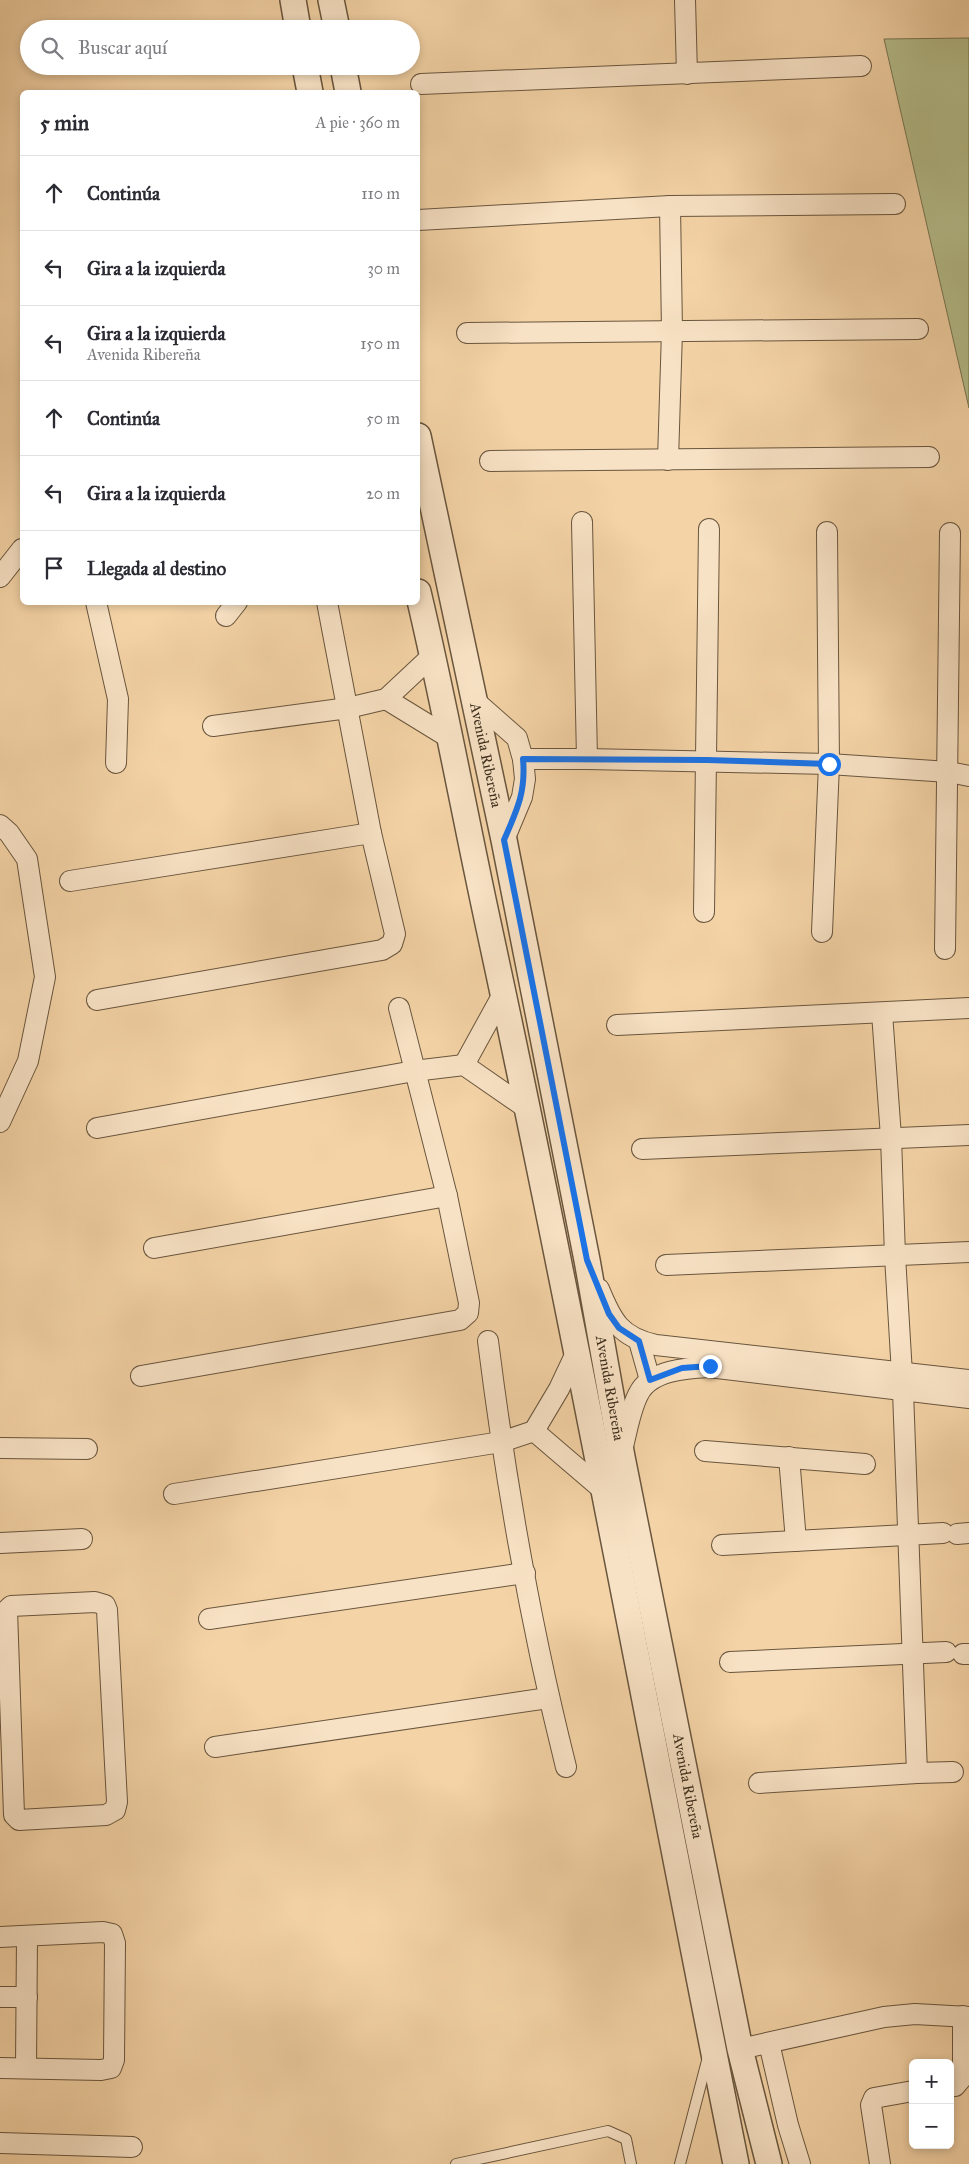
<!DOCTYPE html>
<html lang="es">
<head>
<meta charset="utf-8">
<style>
	body { margin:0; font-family:"IM FELL Great Primer",serif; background:#f2f2f3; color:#2b2b33 }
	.controls { position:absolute; right:15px; bottom:15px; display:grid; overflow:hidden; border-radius:8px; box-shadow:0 2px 8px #0003 }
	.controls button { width:45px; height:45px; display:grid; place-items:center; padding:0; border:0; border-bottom:1px solid #e1e1e2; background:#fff; color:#2b2b33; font:25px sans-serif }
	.stop { position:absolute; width:15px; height:15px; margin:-11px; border:4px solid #1a73e8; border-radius:50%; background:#fff }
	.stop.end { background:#1a73e8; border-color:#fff; box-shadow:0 1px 5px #0008 }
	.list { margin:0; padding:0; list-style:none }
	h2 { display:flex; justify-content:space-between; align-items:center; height:65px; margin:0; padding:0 20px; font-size:21px }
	h2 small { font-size:16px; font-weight:400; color:#7c7c81 }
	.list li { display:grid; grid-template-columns:32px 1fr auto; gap:15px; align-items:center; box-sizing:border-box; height:75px; padding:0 20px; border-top:1px solid #e1e1e2 }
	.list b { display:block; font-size:19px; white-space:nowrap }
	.list p { margin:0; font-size:16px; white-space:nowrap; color:#7c7c81 }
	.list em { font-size:16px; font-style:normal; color:#7c7c81 }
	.icon { flex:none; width:28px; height:28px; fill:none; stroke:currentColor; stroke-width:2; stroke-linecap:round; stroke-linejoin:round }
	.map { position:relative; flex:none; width:969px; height:2164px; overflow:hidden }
	.search { position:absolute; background:#fff; box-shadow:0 2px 8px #0003; left:20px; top:20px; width:400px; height:55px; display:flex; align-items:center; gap:12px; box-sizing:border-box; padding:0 18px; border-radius:28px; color:#7c7c81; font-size:19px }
	.panel { position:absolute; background:#fff; box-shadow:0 2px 8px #0003; left:20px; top:90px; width:400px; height:515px; border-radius:8px }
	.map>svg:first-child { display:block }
	.green { fill:#b5be8c; stroke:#787554 }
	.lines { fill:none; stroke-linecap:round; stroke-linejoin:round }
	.service-casing { stroke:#69563e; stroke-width:12 }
	.minor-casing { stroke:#69563e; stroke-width:22 }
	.tertiary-casing { stroke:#69563e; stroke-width:28 }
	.service { stroke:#f8e2c5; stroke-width:10 }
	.minor { stroke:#f8e2c5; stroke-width:20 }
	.tertiary { stroke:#f8e2c5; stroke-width:25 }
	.route { stroke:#1a73e8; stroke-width:6 }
	.labels { text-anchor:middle; stroke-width:4; stroke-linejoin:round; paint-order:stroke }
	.street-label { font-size:15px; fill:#3b2c1c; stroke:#f8e2c5 }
</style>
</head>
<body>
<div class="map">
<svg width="969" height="2164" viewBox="0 0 969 2164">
	<rect width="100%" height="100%" fill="#f4d3a6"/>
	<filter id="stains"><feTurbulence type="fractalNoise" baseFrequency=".004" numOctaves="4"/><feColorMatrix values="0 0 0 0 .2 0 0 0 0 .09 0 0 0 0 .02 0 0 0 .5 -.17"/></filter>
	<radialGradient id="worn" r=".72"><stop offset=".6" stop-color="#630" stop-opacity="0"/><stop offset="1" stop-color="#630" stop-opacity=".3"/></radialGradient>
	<!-- green -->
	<path class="green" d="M969 38V408L884 39Z"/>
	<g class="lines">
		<!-- service casing -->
		<g class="service-casing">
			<g id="service">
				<path d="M456 2164 608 2131 626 2139 631 2164"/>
				<path d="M680 2164 708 2057"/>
			</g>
		</g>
		<!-- minor casing -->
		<g class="minor-casing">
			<g id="minor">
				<path d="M685 0 687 74"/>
				<path d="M421 84 861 66"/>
				<path d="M418 220 670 206 895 204"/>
				<path d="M467 333 918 329"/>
				<path d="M668 460 672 331 670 206"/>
				<path d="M490 461 929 457"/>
				<path d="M0 577 22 549"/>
				<path d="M96 602 118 699 116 763"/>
				<path d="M226 616 237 602"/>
				<path d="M386 699 448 737"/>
				<path d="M475 701 517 738 523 759 525 779 522 797 504 840"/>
				<path d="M213 726 348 708 386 699 433 655"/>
				<path d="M523 759H587L582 522"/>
				<path d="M587 759 829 764 949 772 969 776"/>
				<path d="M0 825 9 833 27 859 45 977 28 1061 0 1122"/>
				<path d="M70 881 371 833"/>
				<path d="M704 912 709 529"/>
				<path d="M822 932 829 764 827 532"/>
				<path d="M945 949 950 533"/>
				<path d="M97 1000 382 950 392 944 395 934 371 833 327 602"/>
				<path d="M617 1025 969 1008"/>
				<path d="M464 1065 503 994"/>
				<path d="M97 1128 414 1071 464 1065 529 1110"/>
				<path d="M642 1149 969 1135"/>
				<path d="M154 1248 447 1196"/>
				<path d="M666 1265 969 1252"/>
				<path d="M599 1289C612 1321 620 1337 656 1345L969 1380"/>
				<path d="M488 1341C506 1484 531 1628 566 1767"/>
				<path d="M639 1341 650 1380"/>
				<path d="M141 1376 460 1320 468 1313 469 1303 447 1196 399 1008"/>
				<path d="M534 1431 603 1490"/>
				<path d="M0 1448 87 1449"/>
				<path d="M622 1450C627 1432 630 1409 639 1393 651 1370 687 1368 709 1367L969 1398"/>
				<path d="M705 1451 865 1464"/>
				<path d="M789 1457 796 1541"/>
				<path d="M174 1494 501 1442 534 1431 559 1389 576 1353"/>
				<path d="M957 1534 969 1533"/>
				<path d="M0 1543 82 1539"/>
				<path d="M722 1545 943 1533"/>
				<path d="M95 1602 105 1605 107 1610 117 1802 115 1810 106 1815 19 1820 14 1815 7 1610 11 1606Z"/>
				<path d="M209 1619 525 1573"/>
				<path d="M963 1654H969"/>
				<path d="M730 1662 946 1652"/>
				<path d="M215 1747 548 1698"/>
				<path d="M917 1773 953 1772"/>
				<path d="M759 1783 917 1773 903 1391 895 1256 891 1137 882 1013"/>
				<path d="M0 1937 103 1932 112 1934 115 1943 114 2060 111 2068 101 2070 0 2068"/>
				<path d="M0 1997H27"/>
				<path d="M769 2043 788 2125 800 2164"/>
				<path d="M740 2049 884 2017 915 2014 969 2017"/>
				<path d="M26 2068 27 1936"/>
				<path d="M950 2086H955L961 2079 963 2071V2016"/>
				<path d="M0 2143 132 2147"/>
				<path d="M880 2164 871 2105 874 2098 913 2091"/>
			</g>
		</g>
		<!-- tertiary casing -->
		<g class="tertiary-casing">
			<g id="tertiary">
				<path d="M293 0 298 29"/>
				<path d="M331 0 337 29"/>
				<path d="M305 66 310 92"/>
				<path d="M343 66 348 92"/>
				<path d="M418 436 504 840 587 1260 622 1457 740 2049 769 2164"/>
				<path d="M418 592C444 701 464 812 488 923 577 1335 653 1750 736 2164"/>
			</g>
		</g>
		<!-- service -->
		<use href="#service" class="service"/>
		<!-- minor -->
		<use href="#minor" class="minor"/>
		<!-- tertiary -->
		<use href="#tertiary" class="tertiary"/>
	</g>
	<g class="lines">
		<!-- route -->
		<path class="route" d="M710 1366 682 1368 650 1380 639 1341 619 1328 609 1314 587 1260 504 840C517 810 526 792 523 759L707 760 829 764"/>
	</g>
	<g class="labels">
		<!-- street labels -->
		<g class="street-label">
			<text transform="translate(486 755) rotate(78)" y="5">Avenida Ribereña</text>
			<text transform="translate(610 1388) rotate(80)" y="5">Avenida Ribereña</text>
			<text transform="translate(688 1786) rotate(79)" y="5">Avenida Ribereña</text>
		</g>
	</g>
	<rect width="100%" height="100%" filter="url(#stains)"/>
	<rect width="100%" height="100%" fill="url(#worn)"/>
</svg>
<div class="controls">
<button>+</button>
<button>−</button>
</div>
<div class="stop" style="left:829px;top:764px"></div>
<div class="stop end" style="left:710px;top:1366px"></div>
<div class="search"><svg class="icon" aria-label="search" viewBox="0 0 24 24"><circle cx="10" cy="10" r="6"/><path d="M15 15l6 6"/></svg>Buscar aquí</div>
<section class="panel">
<h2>5 min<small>A pie · 360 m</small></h2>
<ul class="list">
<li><svg class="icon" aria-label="ahead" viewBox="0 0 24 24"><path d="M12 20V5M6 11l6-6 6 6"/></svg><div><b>Continúa</b></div><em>110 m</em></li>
<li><svg class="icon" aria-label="left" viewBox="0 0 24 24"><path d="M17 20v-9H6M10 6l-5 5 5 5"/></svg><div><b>Gira a la izquierda</b></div><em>30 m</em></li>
<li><svg class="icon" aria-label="left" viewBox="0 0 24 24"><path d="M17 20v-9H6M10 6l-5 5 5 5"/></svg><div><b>Gira a la izquierda</b><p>Avenida Ribereña</p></div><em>150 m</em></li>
<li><svg class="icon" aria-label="ahead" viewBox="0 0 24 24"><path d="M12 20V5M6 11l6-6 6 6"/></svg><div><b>Continúa</b></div><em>50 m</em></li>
<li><svg class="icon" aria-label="left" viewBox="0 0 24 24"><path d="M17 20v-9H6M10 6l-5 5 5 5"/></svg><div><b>Gira a la izquierda</b></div><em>20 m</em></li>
<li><svg class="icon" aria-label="arrive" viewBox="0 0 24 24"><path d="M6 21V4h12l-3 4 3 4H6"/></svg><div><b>Llegada al destino</b></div></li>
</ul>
</section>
</div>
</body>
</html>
